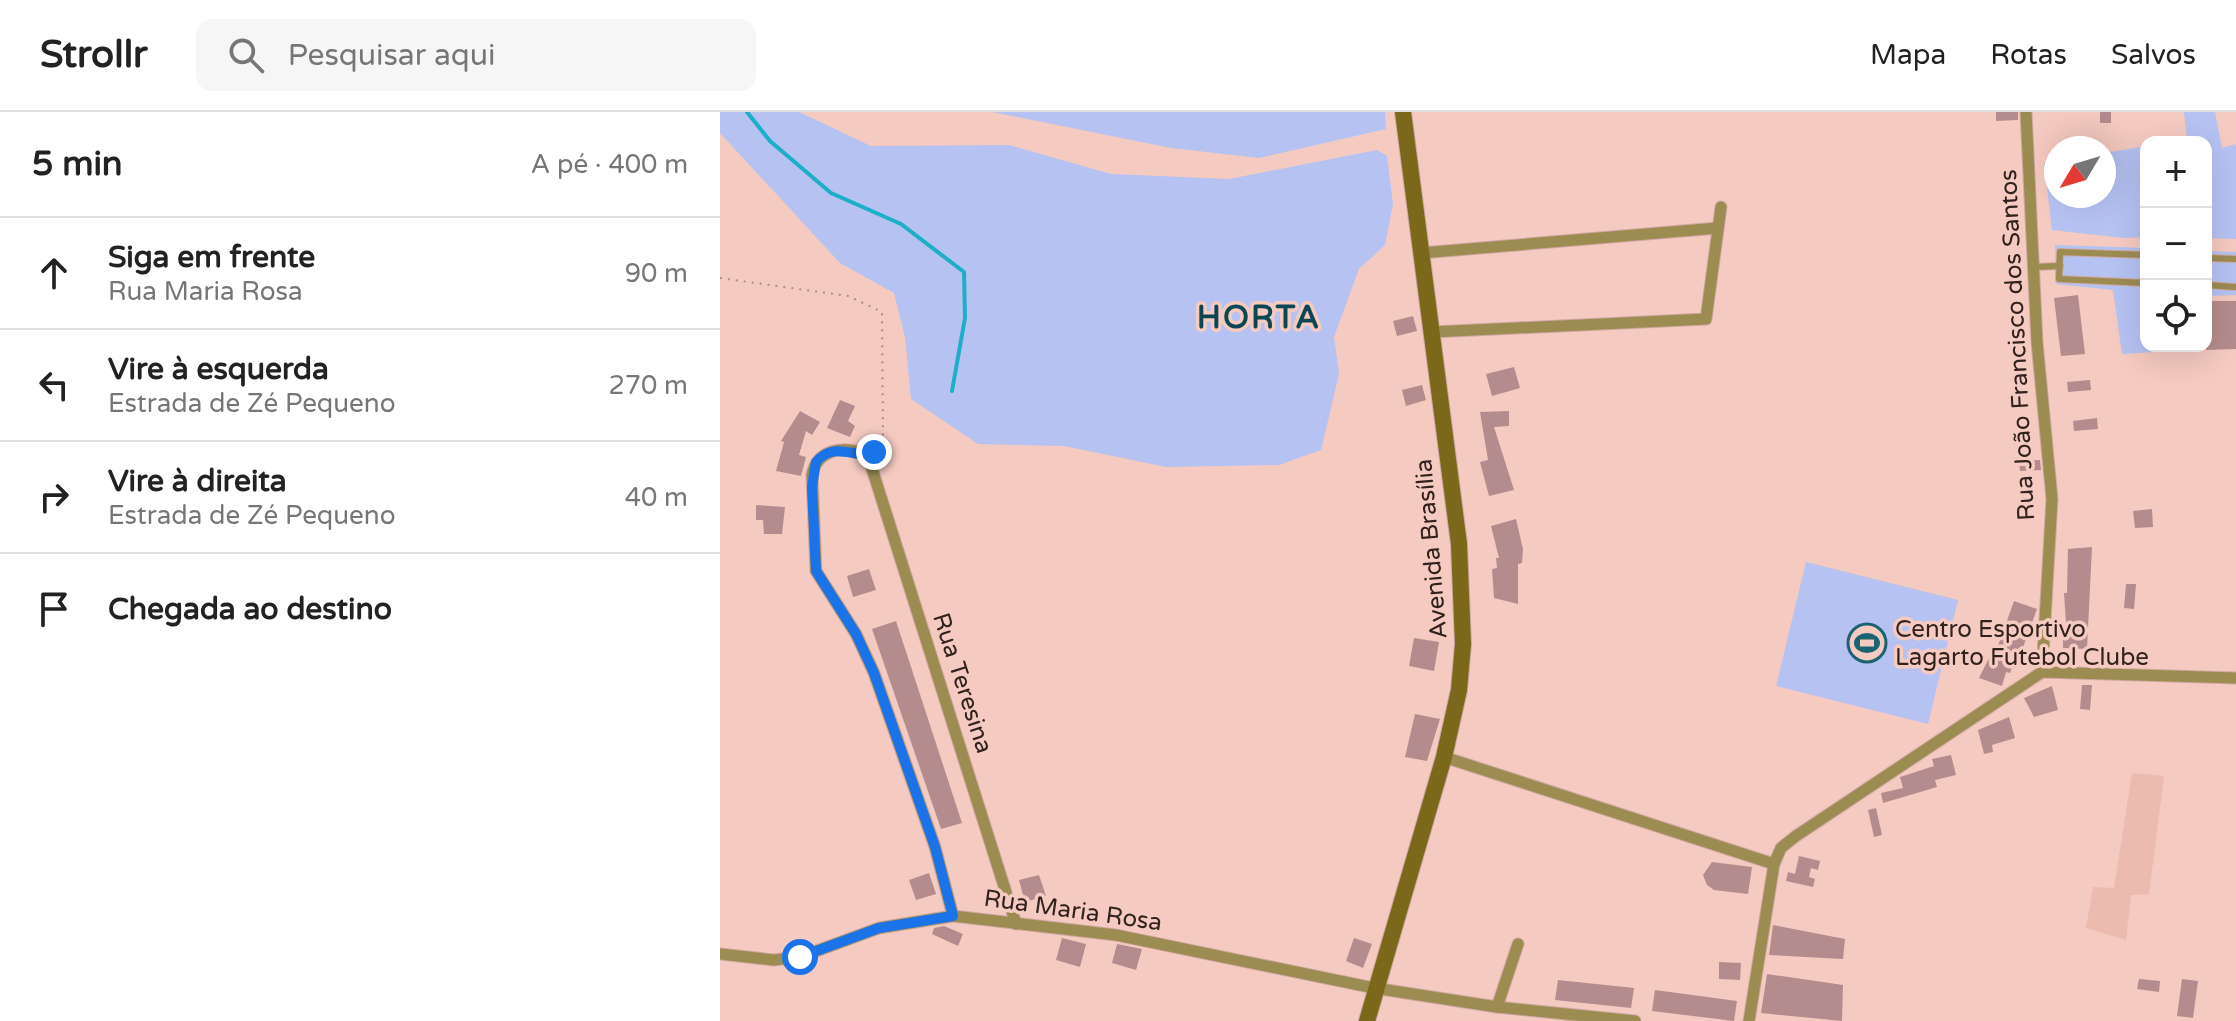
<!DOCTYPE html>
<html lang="pt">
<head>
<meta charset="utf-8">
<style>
	body { margin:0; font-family:"Varela Round",sans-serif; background:#f6f6f6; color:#222 }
	.controls { position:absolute; right:24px; top:24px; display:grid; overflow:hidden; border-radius:16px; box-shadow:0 8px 32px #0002 }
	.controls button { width:72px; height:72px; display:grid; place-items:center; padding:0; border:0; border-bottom:2px solid #e0e0e0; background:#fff; color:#222; font:40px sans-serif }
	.compass { position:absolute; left:1324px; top:24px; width:72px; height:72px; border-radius:50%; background:#fff; box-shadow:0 8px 32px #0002; rotate:232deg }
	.stop { position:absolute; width:24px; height:24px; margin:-18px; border:6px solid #1a73e8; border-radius:50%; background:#fff }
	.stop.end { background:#1a73e8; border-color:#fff; box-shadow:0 2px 8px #0008 }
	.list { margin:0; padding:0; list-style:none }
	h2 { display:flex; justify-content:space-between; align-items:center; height:104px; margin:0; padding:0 32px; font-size:34px }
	h2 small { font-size:26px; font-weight:400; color:#767676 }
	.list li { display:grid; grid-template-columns:52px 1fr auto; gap:24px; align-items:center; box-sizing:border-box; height:112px; padding:0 32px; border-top:2px solid #e0e0e0 }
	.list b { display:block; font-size:30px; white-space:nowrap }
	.list p { margin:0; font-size:26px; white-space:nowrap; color:#767676 }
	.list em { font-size:26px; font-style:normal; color:#767676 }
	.icon { flex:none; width:44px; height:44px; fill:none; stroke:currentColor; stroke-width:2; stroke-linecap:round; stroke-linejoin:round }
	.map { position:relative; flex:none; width:1516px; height:909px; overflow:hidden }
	header { display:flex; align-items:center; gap:48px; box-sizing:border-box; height:112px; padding:0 40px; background:#fff; border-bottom:2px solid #e0e0e0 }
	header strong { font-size:38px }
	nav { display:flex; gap:44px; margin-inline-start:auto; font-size:28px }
	.search { width:560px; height:72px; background:#f6f6f6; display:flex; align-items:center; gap:20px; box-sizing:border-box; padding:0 28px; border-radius:16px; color:#767676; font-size:30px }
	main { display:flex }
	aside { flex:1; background:#fff }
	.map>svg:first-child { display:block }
	.built { fill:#ecbbaf }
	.green { fill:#b6c2f2 }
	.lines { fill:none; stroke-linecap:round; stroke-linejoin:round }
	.stream { stroke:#1daec8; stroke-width:4 }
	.building { fill:#b58c8e }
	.service-casing { stroke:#cea8a0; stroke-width:8 }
	.minor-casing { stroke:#cea8a0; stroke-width:13 }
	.secondary-casing { stroke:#cea8a0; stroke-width:18 }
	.path { stroke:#af8e86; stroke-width:2; stroke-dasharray:2 6; stroke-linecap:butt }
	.service { stroke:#9c8c52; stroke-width:6 }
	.minor { stroke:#9c8c52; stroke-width:11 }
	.secondary { stroke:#7b681a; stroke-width:16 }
	.route { stroke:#1a73e8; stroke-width:10 }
	.labels { text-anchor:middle; stroke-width:7; stroke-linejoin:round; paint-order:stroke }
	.street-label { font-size:24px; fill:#32221e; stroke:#f5cac0 }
	.poi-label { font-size:24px; fill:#32221e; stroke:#f5cac0; text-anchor:start }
	.district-label { font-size:32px; font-weight:bold; letter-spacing:2px; fill:#0b4753; stroke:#f5cac0 }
</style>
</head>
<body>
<header>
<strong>Strollr</strong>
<div class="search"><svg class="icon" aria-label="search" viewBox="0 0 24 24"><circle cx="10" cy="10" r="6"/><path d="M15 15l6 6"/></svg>Pesquisar aqui</div>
<nav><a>Mapa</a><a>Rotas</a><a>Salvos</a></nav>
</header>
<main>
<aside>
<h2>5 min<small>A pé · 400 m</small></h2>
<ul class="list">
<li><svg class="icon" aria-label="ahead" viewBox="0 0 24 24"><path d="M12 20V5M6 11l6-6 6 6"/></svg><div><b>Siga em frente</b><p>Rua Maria Rosa</p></div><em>90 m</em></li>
<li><svg class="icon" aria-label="left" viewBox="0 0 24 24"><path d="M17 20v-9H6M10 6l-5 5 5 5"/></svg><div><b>Vire à esquerda</b><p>Estrada de Zé Pequeno</p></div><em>270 m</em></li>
<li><svg class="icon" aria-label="right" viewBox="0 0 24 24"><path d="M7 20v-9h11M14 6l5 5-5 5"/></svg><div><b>Vire à direita</b><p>Estrada de Zé Pequeno</p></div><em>40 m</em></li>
<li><svg class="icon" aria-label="arrive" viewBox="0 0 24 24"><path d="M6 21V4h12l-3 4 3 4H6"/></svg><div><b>Chegada ao destino</b></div></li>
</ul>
</aside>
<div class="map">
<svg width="1516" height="909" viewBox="0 0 1516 909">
	<rect width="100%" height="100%" fill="#f5cac0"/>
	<!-- built -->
	<path class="built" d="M1412 661 1444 664 1429 782 1411 783 1406 828 1366 816 1373 775 1394 776Z"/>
	<!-- green -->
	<g class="green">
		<path d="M0 0H79L151 34 289 33 391 62 509 67 657 38 667 44 673 92 665 133 639 157 614 225 619 262 601 338 559 353 446 355 344 334 258 332 191 287 185 225 174 181 120 151 0 21Z"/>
		<path d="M272 0H665L666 17 539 46 451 36Z"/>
		<path d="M1464 0H1495L1502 36 1516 32V127L1486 126V30H1452L1467 27Z"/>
		<path d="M1426 34V125L1403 126 1332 118 1324 51 1336 49V84H1384V41Z"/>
		<path d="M1335 133 1426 136V234H1434V240L1402 242 1393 178 1336 172Z"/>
		<path d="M1486 139 1516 140V183L1486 184Z"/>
		<path d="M1086 450 1238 488 1208 612 1056 574Z"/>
	</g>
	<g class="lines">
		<!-- stream -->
		<path class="stream" d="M27 0 50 29 111 81 181 112 244 160 245 206 232 279"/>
	</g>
	<!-- building -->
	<g class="building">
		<path d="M1276 0H1298V8L1276 9Z"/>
		<rect x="1380" y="0" width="11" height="11"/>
		<path d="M1358 183 1365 242 1341 244 1334 186Z"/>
		<path d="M1486 189H1516V237L1486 238Z"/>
		<path d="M693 204 697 219 677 224 673 209Z"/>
		<path d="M794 255 800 276 772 284 766 262Z"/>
		<path d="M1370 268 1371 278 1348 280 1347 270Z"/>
		<path d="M702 273 706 288 686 294 682 278Z"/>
		<path d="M120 288 135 294 128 309 135 314 130 325 107 316Z"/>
		<path d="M80 299 100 310 92 323 86 319 79 343 86 345 81 364 56 359 64 330 61 329Z"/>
		<path d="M789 299V314L774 315 794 378 769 384 760 350 768 348 760 300Z"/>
		<path d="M1377 306 1378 317 1354 319 1353 309Z"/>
		<path d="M1320 348 1321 358 1300 359 1299 349Z"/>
		<path d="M36 393 65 395 62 422H44L43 408H36Z"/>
		<path d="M1432 397 1433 415 1415 416 1413 399Z"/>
		<path d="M796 407 803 437 802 451 798 452V492L774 486 772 457 777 456 776 446H779L771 414Z"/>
		<path d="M1372 435 1367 537 1343 536V526H1347L1344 481H1347L1348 437Z"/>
		<path d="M149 457 156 478 133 485 127 464Z"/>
		<path d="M1406 472H1416L1414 497 1404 496Z"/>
		<path d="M1294 489 1317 497 1298 549 1295 547 1290 561 1286 560 1282 574 1259 566 1270 544 1274 545Z"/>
		<path d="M176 509 242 711 221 717 152 517Z"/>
		<path d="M694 526 719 530 714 559 689 554Z"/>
		<path d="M1362 573H1372L1370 598 1360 597Z"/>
		<path d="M1332 574 1338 598 1314 605 1304 586Z"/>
		<path d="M695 602 720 607 707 649 685 645Z"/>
		<path d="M1289 605 1295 626 1272 633 1273 640 1264 642 1258 618Z"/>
		<path d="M1231 643 1236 663 1215 668 1217 675 1163 691 1161 681 1183 676 1180 665 1214 654 1212 647Z"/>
		<path d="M1156 696 1162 723 1154 725 1148 698Z"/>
		<path d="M1079 744 1100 749 1098 758 1091 756 1089 765 1095 767 1093 775 1066 769 1068 760 1075 762Z"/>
		<path d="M992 750 1032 755 1028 782 994 778 987 773 983 763Z"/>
		<path d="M209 761 216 782 196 788 189 768Z"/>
		<path d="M319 763 326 784 305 790 299 768Z"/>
		<path d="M1053 813 1125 827 1123 847 1049 843Z"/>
		<path d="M224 814 243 822 238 834 212 822 214 816Z"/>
		<path d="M342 826 366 832 360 855 336 848Z"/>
		<path d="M634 826 652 832 643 856 626 849Z"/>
		<path d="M397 832 422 837 416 858 392 851Z"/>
		<path d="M999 850 1021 851 1020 868 999 867Z"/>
		<path d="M1047 862 1123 873 1122 909 1041 901Z"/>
		<path d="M1419 867 1440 869 1439 880 1417 877Z"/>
		<path d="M1462 867 1478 869 1473 906 1457 904Z"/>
		<path d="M838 868 914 876 911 896 835 888Z"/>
		<path d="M935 878 1017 889 1014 909 932 899Z"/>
	</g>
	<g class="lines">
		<!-- service casing -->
		<g class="service-casing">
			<g id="service">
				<path d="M1426 143 1340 140 1339 167 1426 171"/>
				<path d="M1486 146 1516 147"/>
				<path d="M1313 155 1340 154"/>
				<path d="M1486 173 1516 175"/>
			</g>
		</g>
		<!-- minor casing -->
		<g class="minor-casing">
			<g id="minor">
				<path d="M1306 0 1317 230 1332 387 1322 560"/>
				<path d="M701 141 998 116"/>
				<path d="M712 220 986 207 1001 95"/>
				<path d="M724 645 1054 752"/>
				<path d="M233 804 215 735 154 561 136 522 96 459 92 363C97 337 125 332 148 344L296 812"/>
				<path d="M0 842 54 848 80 845 159 816 233 804 396 823 654 876 777 895 915 909"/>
				<path d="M777 895 798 832"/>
				<path d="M1029 909 1054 752 1061 736 1076 724 1322 560 1516 566"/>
			</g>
		</g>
		<!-- secondary casing -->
		<g class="secondary-casing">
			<path id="secondary" d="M647 909 724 645 739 578 743 532 739 432 683 0"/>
		</g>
		<!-- path -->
		<path class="path" d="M0 166 128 184 162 200 163 325 158 336"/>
		<!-- service -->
		<use href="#service" class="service"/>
		<!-- minor -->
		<use href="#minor" class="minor"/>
		<!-- secondary -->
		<use href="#secondary" class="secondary"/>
	</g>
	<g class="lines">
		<!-- route -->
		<path class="route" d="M80 845 159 816 233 804 215 735 154 561 136 522 96 459 92 375 96 350C116 327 137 349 154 340"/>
	</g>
	<!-- icons -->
	<defs>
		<g id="stadium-ring" transform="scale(2)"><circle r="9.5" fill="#f5cac0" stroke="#1b6372" stroke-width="1.5"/><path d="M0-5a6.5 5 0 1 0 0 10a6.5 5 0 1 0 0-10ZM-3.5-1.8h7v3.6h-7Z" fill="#1b6372"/></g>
	</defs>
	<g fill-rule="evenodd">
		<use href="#stadium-ring" x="1147" y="531"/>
	</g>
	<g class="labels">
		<!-- street labels -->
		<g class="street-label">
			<text transform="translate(1297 233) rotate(-93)" y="8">Rua João Francisco dos Santos</text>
			<text transform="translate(711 437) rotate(-95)" y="8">Avenida Brasília</text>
			<text transform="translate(243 571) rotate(72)" y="8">Rua Teresina</text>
			<text transform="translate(353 798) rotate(8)" y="8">Rua Maria Rosa</text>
		</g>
		<!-- poi labels -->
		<g class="poi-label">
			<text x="1175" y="525">Centro Esportivo<tspan x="1175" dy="28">Lagarto Futebol Clube</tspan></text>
		</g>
		<!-- district labels -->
		<g class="district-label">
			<text x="539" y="216">HORTA</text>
		</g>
	</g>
</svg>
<div class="controls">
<button>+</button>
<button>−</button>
<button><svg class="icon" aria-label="locate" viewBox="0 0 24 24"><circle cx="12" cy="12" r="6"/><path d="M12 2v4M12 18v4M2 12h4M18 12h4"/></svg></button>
</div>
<svg class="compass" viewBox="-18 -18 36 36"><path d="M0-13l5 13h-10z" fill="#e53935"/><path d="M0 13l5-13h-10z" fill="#767676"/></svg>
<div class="stop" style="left:80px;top:845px"></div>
<div class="stop end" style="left:154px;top:340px"></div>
</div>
</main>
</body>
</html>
